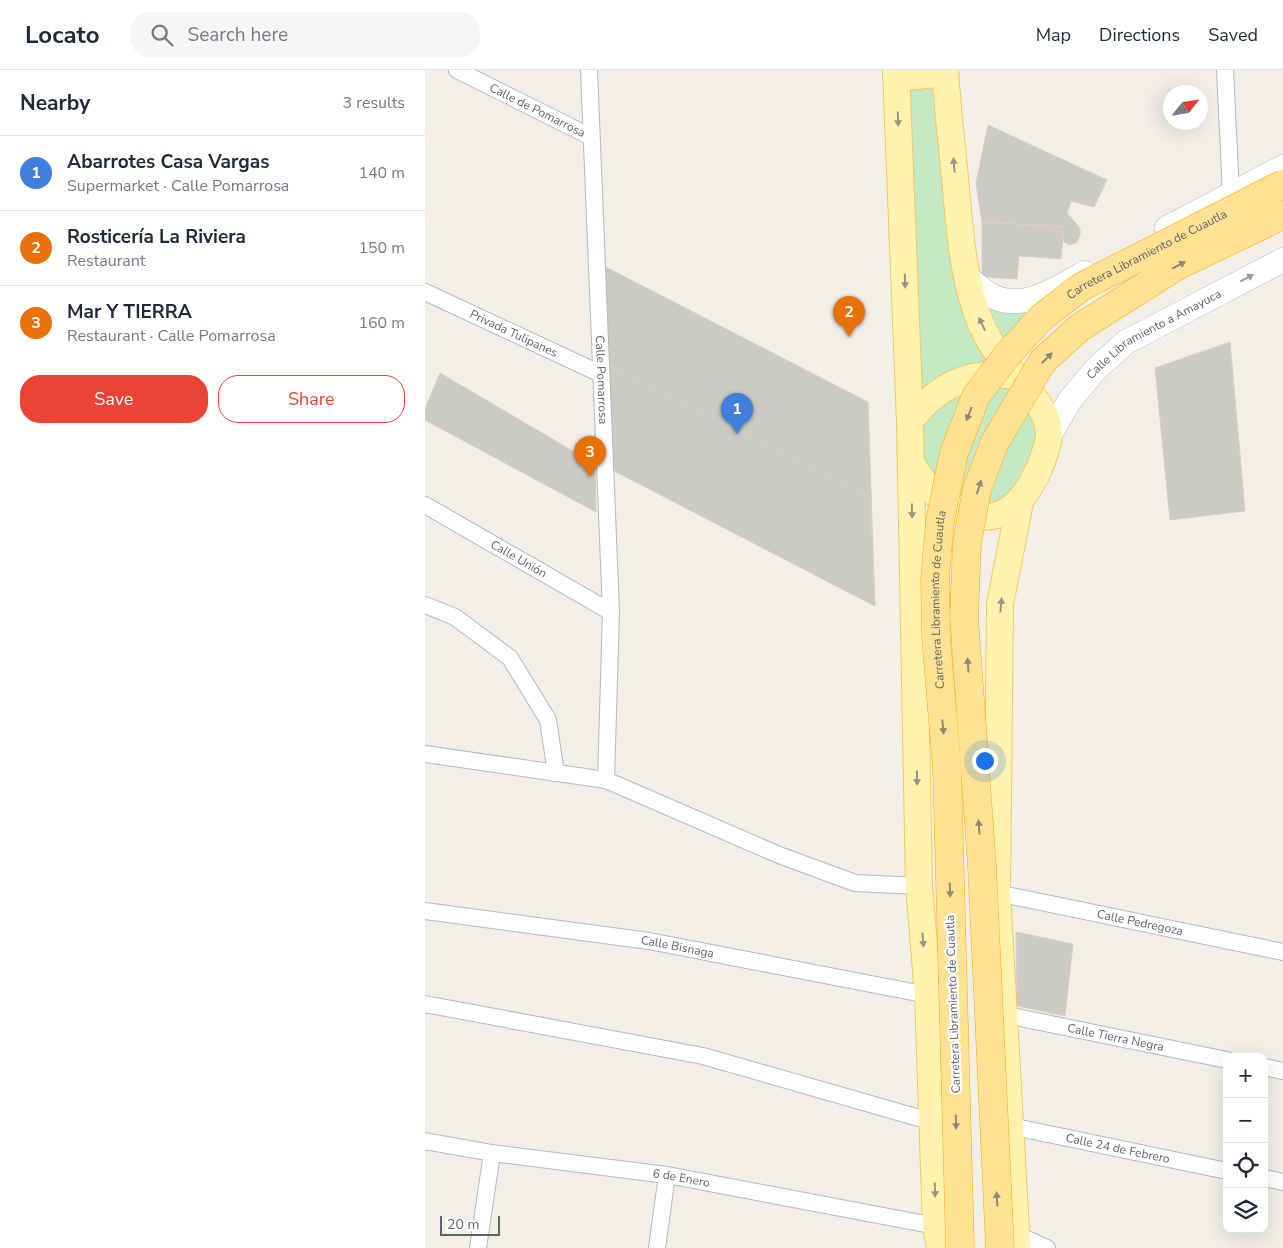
<!DOCTYPE html>
<html lang="en">
<head>
<meta charset="utf-8">
<style>
	body { margin:0; font-family:"Nunito Sans",sans-serif; background:#f6f6f7; color:#1f2937 }
	.controls { position:absolute; right:15px; bottom:15px; display:grid; overflow:hidden; border-radius:10px; box-shadow:0 5px 20px #0002 }
	.controls button { width:45px; height:45px; display:grid; place-items:center; padding:0; border:0; border-bottom:1px solid #e0e1e3; background:#fff; color:#1f2937; font:25px sans-serif }
	.compass { position:absolute; left:738px; top:15px; width:45px; height:45px; border-radius:50%; background:#fff; box-shadow:0 5px 20px #0002; rotate:60deg }
	.scale { position:absolute; left:15px; bottom:12px; width:60px; box-sizing:border-box; padding-left:5px; border:2px solid #5f6368; border-top:0; font-size:14px; line-height:18px; white-space:nowrap; color:#5f6368; -webkit-text-stroke:4px #fff; paint-order:stroke }
	.you { position:absolute; left:559px; top:690px; width:18px; height:18px; margin:-12px; border:4px solid #fff; border-radius:50%; background:#1a73e8; box-shadow:0 0 0 8px #1a73e833 }
	.badge { display:grid; place-items:center; width:32px; height:32px; border-radius:50%; background:#ea4335; color:#fff; font-size:16px; font-weight:700 }
	.pin { position:absolute; translate:-50% -41px; filter:drop-shadow(0 1px 2px #0008) }
	.pin::after { content:''; position:absolute; top:26px; width:18px; height:15px; background:inherit; clip-path:polygon(0 0,100% 0,50% 100%) }
	.list { margin:0; padding:0; list-style:none }
	h2 { display:flex; justify-content:space-between; align-items:center; height:65px; margin:0; padding:0 20px; font-size:21px }
	h2 small { font-size:16px; font-weight:400; color:#747a83 }
	.list li { display:grid; grid-template-columns:32px 1fr auto; gap:15px; align-items:center; box-sizing:border-box; height:75px; padding:0 20px; border-top:1px solid #e0e1e3 }
	.list b { display:block; font-size:19px; white-space:nowrap }
	.list p { margin:0; font-size:16px; white-space:nowrap; color:#747a83 }
	.list em { font-size:16px; font-style:normal; color:#747a83 }
	.actions { display:flex; gap:10px; padding:15px 20px }
	.actions a { flex:1; padding:11px 0; border:1px solid #ea4335; border-radius:20px; text-align:center; font-size:18px; color:#ea4335 }
	.actions .main { background:#ea4335; color:#fff }
	.icon { flex:none; width:28px; height:28px; fill:none; stroke:currentColor; stroke-width:2; stroke-linecap:round; stroke-linejoin:round }
	.map { position:relative; flex:none; width:858px; height:1178px; overflow:hidden }
	header { display:flex; align-items:center; gap:30px; box-sizing:border-box; height:70px; padding:0 25px; background:#fff; border-bottom:1px solid #e0e1e3 }
	header strong { font-size:24px }
	nav { display:flex; gap:28px; margin-inline-start:auto; font-size:18px }
	.search { width:350px; height:45px; background:#f6f6f7; display:flex; align-items:center; gap:12px; box-sizing:border-box; padding:0 18px; border-radius:20px; color:#747a83; font-size:19px }
	main { display:flex }
	aside { flex:1; background:#fff }
	.map>svg:first-child { display:block }
	.green { fill:#c5e8c5 }
	.building { fill:#cccac5; stroke:#d6d1c6 }
	.lines { fill:none; stroke-linecap:round; stroke-linejoin:round }
	.street-casing { stroke:#b5b8bc; stroke-width:18 }
	.secondary-casing { stroke:#b6babf; stroke-width:25 }
	.primary-casing { stroke:#f2c960; stroke-width:28 }
	.street { stroke:#fff; stroke-width:16 }
	.secondary { stroke:#fff; stroke-width:24 }
	.primary { stroke:#fff2af; stroke-width:26 }
	.highway-bridge-casing { stroke:#f9ab00; stroke-width:29; stroke-linecap:butt }
	.highway-bridge { stroke:#fde293; stroke-width:28 }
	.oneway { fill:#979581 }
	.oneway2 { fill:#8e8975 }
	.oneway3 { fill:#979a9d }
	.labels { text-anchor:middle; stroke-width:4.5; stroke-linejoin:round; paint-order:stroke }
	.street-label { font-size:12px; fill:#5f6368; stroke:#fff }
</style>
</head>
<body>
<header>
<strong>Locato</strong>
<div class="search"><svg class="icon" aria-label="search" viewBox="0 0 24 24"><circle cx="10" cy="10" r="6"/><path d="M15 15l6 6"/></svg>Search here</div>
<nav><a>Map</a><a>Directions</a><a>Saved</a></nav>
</header>
<main>
<aside>
<h2>Nearby<small>3 results</small></h2>
<ul class="list">
<li><span class="badge" style="background:#3f7fe0">1</span><div><b>Abarrotes Casa Vargas</b><p>Supermarket · Calle Pomarrosa</p></div><em>140 m</em></li>
<li><span class="badge" style="background:#e8710a">2</span><div><b>Rosticería La Riviera</b><p>Restaurant</p></div><em>150 m</em></li>
<li><span class="badge" style="background:#e8710a">3</span><div><b>Mar Y TIERRA</b><p>Restaurant · Calle Pomarrosa</p></div><em>160 m</em></li>
</ul>
<div class="actions"><a class="main">Save</a><a>Share</a></div>
</aside>
<div class="map">
<svg width="858" height="1178" viewBox="0 0 858 1178">
	<rect width="100%" height="100%" fill="#f1efe8"/>
	<!-- green -->
	<path class="green" d="M471 0H520L541 206 587 231 706 190 578 290 624 366 576 444 495 408Z"/>
	<!-- building -->
	<g class="building">
		<path d="M563 55 682 110 669 137 646 131 642 143 655 158V165L652 172 645 175 637 171 639 157 557 152 551 113Z"/>
		<path d="M557 152 639 157 636 189 594 186 592 209 557 207Z"/>
		<path d="M171 192 443 332 450 536 180 396Z"/>
		<path d="M805 272 820 441 745 450 730 298Z"/>
		<path d="M175 291 445 428 450 536 180 396Z"/>
		<path d="M15 303 170 394 171 442 0 350V339Z"/>
		<path d="M591 862 648 874 640 946 592 936Z"/>
	</g>
	<g class="lines">
		<!-- street casing -->
		<g class="street-casing">
			<g id="street">
				<path id="s1" d="M32 0 166 67"/>
				<path id="s2" d="M164 0 186 542 181 710"/>
				<path d="M800 0 806 124"/>
				<path id="s3" d="M0 222 176 304"/>
				<path id="s4" d="M0 435 186 542"/>
				<path d="M0 535 30 547 85 588 123 650 131 703"/>
				<path d="M0 684 181 710 354 785 430 813 494 816"/>
				<path id="s5" d="M572 823 858 882"/>
				<path id="s6" d="M0 841 224 871 503 925"/>
				<path d="M0 934 278 986 508 1052"/>
				<path id="s7" d="M581 945 802 990"/>
				<path d="M839 997 858 1001"/>
				<path id="s8" d="M585 1056 802 1101"/>
				<path id="s9" d="M0 1071 67 1083 242 1105 511 1156"/>
				<path d="M839 1108 858 1112"/>
				<path d="M593 1165 622 1178"/>
				<path d="M53 1178 67 1083"/>
				<path d="M232 1178 242 1105"/>
			</g>
		</g>
		<!-- secondary casing -->
		<g class="secondary-casing">
			<g id="secondary">
				<path d="M742 158 858 97"/>
				<path d="M541 206C548 212 555 218 562 223 595 245 631 218 660 203"/>
				<path id="s10" d="M624 366 645 330 671 299 701 272 858 190"/>
			</g>
		</g>
		<!-- primary casing -->
		<g class="primary-casing">
			<g id="primary">
				<path d="M471 0 485 351 494 816 503 925 511 1156 515 1178"/>
				<path d="M471 8 520 3"/>
				<path d="M485 351C509 319 541 301 583 305"/>
				<path d="M486 392C499 415 512 430 536 441 576 459 599 432 614 399 618 389 623 376 624 366 625 341 604 322 589 305 577 291 564 272 556 254 537 208 535 159 530 109 527 73 522 36 520 0"/>
				<path d="M592 1178 572 823 575 534 595 432"/>
			</g>
		</g>
		<!-- street -->
		<use href="#street" class="street"/>
		<!-- secondary -->
		<use href="#secondary" class="secondary"/>
		<!-- primary -->
		<use href="#primary" class="primary"/>
		<!-- highway-bridge casing -->
		<g class="highway-bridge-casing">
			<g id="highway-bridge">
				<path id="s11" d="M535 1178 522 699 511 567 510 508 515 451 529 383 551 326 583 284 617 247 656 217 858 114"/>
				<path d="M575 1178 557 796 539 547 542 473 552 419 569 374 617 292 654 258 752 196 858 145"/>
			</g>
		</g>
		<!-- highway-bridge -->
		<use href="#highway-bridge" class="highway-bridge"/>
	</g>
	<!-- one-way arrows -->
	<defs><path id="oneway-solid" d="M-6-.8H1V-3.2L6.5 0L1 3.2V.8H-6Z" transform="scale(1.25)"/></defs>
	<g class="oneway">
		<use href="#oneway-solid" transform="translate(473 49) rotate(88)"/>
		<use href="#oneway-solid" transform="translate(529 95) rotate(-95)"/>
		<use href="#oneway-solid" transform="translate(480 211) rotate(88)"/>
		<use href="#oneway-solid" transform="translate(557 254) rotate(-115)"/>
		<use href="#oneway-solid" transform="translate(487 441) rotate(89)"/>
		<use href="#oneway-solid" transform="translate(576 535) rotate(-85)"/>
		<use href="#oneway-solid" transform="translate(492 708) rotate(89)"/>
		<use href="#oneway-solid" transform="translate(498 870) rotate(85)"/>
		<use href="#oneway-solid" transform="translate(510 1120) rotate(88)"/>
	</g>
	<g class="oneway2">
		<use href="#oneway-solid" transform="translate(754 195) rotate(-28)"/>
		<use href="#oneway-solid" transform="translate(622 288) rotate(-45)"/>
		<use href="#oneway-solid" transform="translate(544 344) rotate(111)"/>
		<use href="#oneway-solid" transform="translate(554 417) rotate(-73)"/>
		<use href="#oneway-solid" transform="translate(543 595) rotate(-94)"/>
		<use href="#oneway-solid" transform="translate(518 657) rotate(85)"/>
		<use href="#oneway-solid" transform="translate(554 757) rotate(-94)"/>
		<use href="#oneway-solid" transform="translate(525 820) rotate(88)"/>
		<use href="#oneway-solid" transform="translate(531 1052) rotate(88)"/>
		<use href="#oneway-solid" transform="translate(572 1129) rotate(-93)"/>
	</g>
	<use class="oneway3" href="#oneway-solid" transform="translate(822 208) rotate(-27)"/>
	<g class="labels">
		<!-- street labels -->
		<g class="street-label">
			<text dy="4" stroke="none"><textPath href="#s1" startOffset="90">Calle de Pomarrosa</textPath></text>
			<text dy="4" stroke="none"><textPath href="#s11" startOffset="1084">Carretera Libramiento de Cuautla</textPath></text>
			<text dy="4" stroke="none"><textPath href="#s3" startOffset="98">Privada Tulipanes</textPath></text>
			<text dy="4" stroke="none"><textPath href="#s10" startOffset="150">Calle Libramiento a Amayuca</textPath></text>
			<text dy="4" stroke="none"><textPath href="#s2" startOffset="310">Calle Pomarrosa</textPath></text>
			<text dy="4" stroke="none"><textPath href="#s4" startOffset="108">Calle Unión</textPath></text>
			<text dy="4" stroke="none"><textPath href="#s11" startOffset="649">Carretera Libramiento de Cuautla</textPath></text>
			<text dy="4" stroke="none"><textPath href="#s5" startOffset="146">Calle Pedregoza</textPath></text>
			<text dy="4" stroke="none"><textPath href="#s6" startOffset="255">Calle Bisnaga</textPath></text>
			<text transform="translate(528 934) rotate(-92)" y="4">Carretera Libramiento de Cuautla</text>
			<text dy="4" stroke="none"><textPath href="#s7" startOffset="112">Calle Tierra Negra</textPath></text>
			<text dy="4" stroke="none"><textPath href="#s8" startOffset="110">Calle 24 de Febrero</textPath></text>
			<text dy="4" stroke="none"><textPath href="#s9" startOffset="259">6 de Enero</textPath></text>
		</g>
	</g>
</svg>
<div class="controls">
<button>+</button>
<button>−</button>
<button><svg class="icon" aria-label="locate" viewBox="0 0 24 24"><circle cx="12" cy="12" r="6"/><path d="M12 2v4M12 18v4M2 12h4M18 12h4"/></svg></button>
<button><svg class="icon" aria-label="layers" viewBox="0 0 24 24"><path d="M12 4l9 5-9 5-9-5zM3 14l9 5 9-5"/></svg></button>
</div>
<svg class="compass" viewBox="-18 -18 36 36"><path d="M0-13l5 13h-10z" fill="#e53935"/><path d="M0 13l5-13h-10z" fill="#747a83"/></svg>
<div class="scale">20 m</div>
<div class="you"></div>
<div class="pin badge" style="left:312px;top:364px;background:#3f7fe0">1</div>
<div class="pin badge" style="left:424px;top:267px;background:#e8710a">2</div>
<div class="pin badge" style="left:165px;top:407px;background:#e8710a">3</div>
</div>
</main>
</body>
</html>
